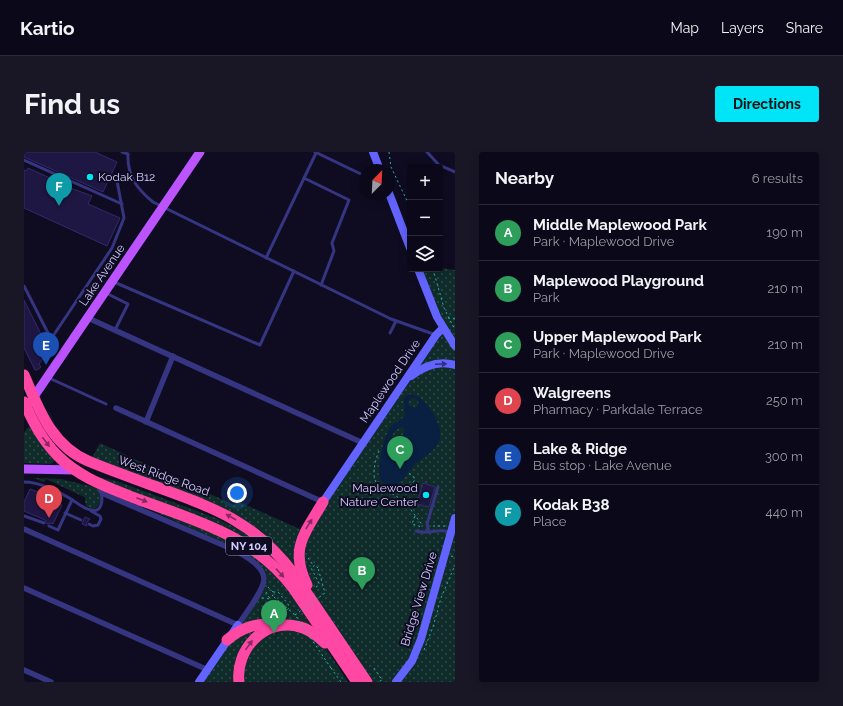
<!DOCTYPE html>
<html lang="en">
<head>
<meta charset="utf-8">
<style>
	body { margin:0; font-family:Raleway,sans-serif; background:#191726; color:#f1f3f6 }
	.controls { position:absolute; right:12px; top:12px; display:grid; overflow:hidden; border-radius:4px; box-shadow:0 2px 10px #0003 }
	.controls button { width:36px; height:36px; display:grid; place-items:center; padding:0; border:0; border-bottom:1px solid #2b2a38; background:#0b0919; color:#f1f3f6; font:20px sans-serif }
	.compass { position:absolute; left:335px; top:12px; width:36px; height:36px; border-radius:50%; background:#0b0919; box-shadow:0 2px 10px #0003; rotate:24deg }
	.you { position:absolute; left:213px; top:341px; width:14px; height:14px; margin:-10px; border:3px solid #fff; border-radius:50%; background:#1a73e8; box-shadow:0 0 0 6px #1a73e833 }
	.badge { display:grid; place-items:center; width:26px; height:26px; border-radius:50%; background:#00e4f7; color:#fff; font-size:13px; font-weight:700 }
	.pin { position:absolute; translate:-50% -33px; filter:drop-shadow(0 1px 2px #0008) }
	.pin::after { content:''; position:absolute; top:21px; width:14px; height:12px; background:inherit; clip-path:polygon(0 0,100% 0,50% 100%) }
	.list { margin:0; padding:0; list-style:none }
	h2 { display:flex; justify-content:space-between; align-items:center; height:52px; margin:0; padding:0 16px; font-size:17px }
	h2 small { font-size:13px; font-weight:400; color:#9a9aa2 }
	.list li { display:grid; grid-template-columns:26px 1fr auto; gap:12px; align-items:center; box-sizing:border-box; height:56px; padding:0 16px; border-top:1px solid #2b2a38 }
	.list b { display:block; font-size:15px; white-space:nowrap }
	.list p { margin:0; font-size:13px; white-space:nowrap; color:#9a9aa2 }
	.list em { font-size:13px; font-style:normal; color:#9a9aa2 }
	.icon { flex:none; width:22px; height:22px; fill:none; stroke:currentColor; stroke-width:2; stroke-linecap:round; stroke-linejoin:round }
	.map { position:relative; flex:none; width:431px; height:530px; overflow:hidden; border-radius:4px }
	header { display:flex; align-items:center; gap:24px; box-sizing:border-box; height:56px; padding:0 20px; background:#0b0919; border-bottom:1px solid #2b2a38 }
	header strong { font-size:19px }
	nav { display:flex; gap:22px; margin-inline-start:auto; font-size:14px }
	.intro { display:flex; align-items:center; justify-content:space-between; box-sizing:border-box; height:96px; padding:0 24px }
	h1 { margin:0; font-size:28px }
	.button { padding:10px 18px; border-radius:4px; background:#00e4f7; color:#111; font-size:14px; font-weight:700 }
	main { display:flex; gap:24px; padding:0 24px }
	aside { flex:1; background:#0b0919; border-radius:4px; box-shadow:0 2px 10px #0003 }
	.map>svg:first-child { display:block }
	.grass { fill:url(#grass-dots) }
	.water { fill:#092043; fill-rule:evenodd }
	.building { fill:#1f1743; stroke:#352870 }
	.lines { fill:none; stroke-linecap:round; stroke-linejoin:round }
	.path { stroke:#28b7ab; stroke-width:1; stroke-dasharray:2 3; stroke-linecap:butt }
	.lane { stroke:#363582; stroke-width:3 }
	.street { stroke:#363582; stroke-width:5.5 }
	.secondary { stroke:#6363ff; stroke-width:8 }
	.primary { stroke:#bb53ff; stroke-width:9 }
	.highway { stroke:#ff47a4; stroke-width:11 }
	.path-bridge { stroke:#28b7ab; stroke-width:1; stroke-dasharray:2 3; stroke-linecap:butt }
	.oneway { fill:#312f7a }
	.oneway2 { fill:#872a62 }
	.poi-dot { fill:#00e4f7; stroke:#0f0c21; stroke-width:1.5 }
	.labels { text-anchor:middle; stroke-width:4; stroke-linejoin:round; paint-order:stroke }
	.shield { fill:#0f0c21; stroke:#9792bc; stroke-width:1 }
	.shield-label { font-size:11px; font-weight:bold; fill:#d1ccff }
	.poi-label { font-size:12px; fill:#d1ccff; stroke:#0f0c21; text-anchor:start }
	.street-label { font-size:12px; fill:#d1ccff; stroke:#0f0c21 }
</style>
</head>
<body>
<header>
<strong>Kartio</strong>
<nav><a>Map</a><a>Layers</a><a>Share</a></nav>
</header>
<div class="intro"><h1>Find us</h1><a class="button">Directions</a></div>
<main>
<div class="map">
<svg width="431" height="530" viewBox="0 0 431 530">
	<defs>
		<pattern id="grass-dots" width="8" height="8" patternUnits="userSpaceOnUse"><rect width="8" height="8" fill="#0f2b2a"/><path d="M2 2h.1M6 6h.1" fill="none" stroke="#31494a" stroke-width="1.8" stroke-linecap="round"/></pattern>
	</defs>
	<rect width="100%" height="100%" fill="#0f0c21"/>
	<!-- grass -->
	<g class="grass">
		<path d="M416 116 431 118V530H343L279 425 278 385 419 176 394 117Z"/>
		<path d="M23 258C27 262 29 269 32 274 40 287 54 301 69 304L76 291 210 353 213 349 278 378C273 392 271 404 273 419L250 392 225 371 211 362 189 351 67 308C45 292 35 282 23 258Z"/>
		<path d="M6 275 30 308 29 311 26 312 0 311V281L3 276Z"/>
		<path d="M64 323 93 329 192 366 216 378 238 394 263 419 239 398 206 378 168 362Z"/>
		<path d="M9 326 37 327 74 336 77 349 72 356 69 357 62 354 61 349V346L60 345 22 327 20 330Z"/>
		<path d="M81 339 203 386 240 411 259 430 324 530H175L243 429 242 421 238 415 211 396 120 355 118 356Z"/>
	</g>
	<!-- water -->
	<path class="water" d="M386 242C391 244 396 245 399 249 408 256 420 278 415 289 410 301 397 306 389 314 384 319 382 326 376 330 373 333 369 334 365 333 353 332 355 318 356 309 358 298 360 284 367 275 371 270 377 268 381 264L380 246ZM387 246 392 247 395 251 394 254 392 256 385 254 384 250ZM377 275 380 276 381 278 378 286 372 289 368 288C366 281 372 277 377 275Z"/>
	<!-- building -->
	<g class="building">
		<path d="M0 0H71L93 10 79 40 0 5Z"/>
		<path d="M4 16 26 26 25 28 68 44 64 52 96 66 83 94 0 56V18L2 19Z"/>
		<path d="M0 148 25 198 15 212 17 215 13 218H11L0 196Z"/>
		<path d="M399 331 411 335 405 355 393 352Z"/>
		<path d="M6 337 14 340 13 342 38 353 29 372 26 371 23 372 21 368 0 359V350Z"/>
		<path d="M61 365 66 367 62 371 63 374 58 372Z"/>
	</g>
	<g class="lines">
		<!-- path -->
		<g class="path">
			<path d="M365 0 367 15 386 55"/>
			<path d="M409 117 420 156 431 178"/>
			<path d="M424 166 431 167"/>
			<path d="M355 299C351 309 346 326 355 334 364 343 387 339 391 327L389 324 384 321"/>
			<path d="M364 339 381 350 399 374"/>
			<path d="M391 364 388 372 398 375"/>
			<path d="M409 374H421"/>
			<path d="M427 404 431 405"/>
			<path d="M284 406 289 413"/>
			<path d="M244 435 249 440 248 443 250 445"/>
			<path d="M292 435 295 433V431L287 416 291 413 294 416"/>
			<path d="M242 440C246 448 254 457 262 459L265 456 264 452 254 440H249"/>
			<path d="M238 446 246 447"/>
			<path d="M400 498 409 475 417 446 431 413"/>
			<path d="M307 516 317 530"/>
			<path d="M350 516 358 528 354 530"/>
		</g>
		<!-- lane -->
		<g class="lane">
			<path d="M98 0 104 2C103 24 113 37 129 50L367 167 412 183"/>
			<path d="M291 0 341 24"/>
			<path d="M403 0 415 13 431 20"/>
			<path d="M0 8 98 52"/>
			<path d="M280 26 325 48 308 91 310 99 297 133"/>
			<path d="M242 106 292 1"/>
			<path d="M90 130 236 193 270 119"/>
			<path d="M0 134 27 187 88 96 100 66 93 29 108 24"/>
			<path d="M82 141 104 152 91 178"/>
			<path d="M366 181 372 169"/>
			<path d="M25 226 82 252"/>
			<path d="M0 330C16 330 33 339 47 347 53 351 60 357 67 358 78 361 79 348 77 341"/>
			<path d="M41 361 57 368"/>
			<path d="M0 364 20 371"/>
			<path d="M65 372 69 374 74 373 77 367 76 364 67 359"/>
			<path d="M25 374 34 378 48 348"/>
			<path d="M392 379C405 383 413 376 425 380"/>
			<path d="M405 380 403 372 414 335"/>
		</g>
		<!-- street -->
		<g class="street">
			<path d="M64 166 339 291"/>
			<path d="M92 256 299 350"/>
			<path d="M122 270 149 204"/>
			<path d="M0 377 214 473C220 464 240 438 240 427 240 412 213 399 201 394L80 342 77 339"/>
			<path d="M0 436 184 518"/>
			<path d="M0 518 27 530"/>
		</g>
		<!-- secondary -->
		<g class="secondary">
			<path d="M349 0 356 18"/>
			<path d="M365 41 386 96"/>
			<path d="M394 117 413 165 431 194"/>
			<path d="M387 224C400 214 415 208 431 213"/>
			<path d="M299 350 412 183 419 176"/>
			<path d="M175 530 214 473"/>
			<path d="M372 530 388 509 397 487 431 366"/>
		</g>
		<!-- primary -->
		<g class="primary">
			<path d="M7 249 176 0"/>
			<path d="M0 317 51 318"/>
		</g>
		<!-- highway -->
		<g class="highway">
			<path d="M0 223C15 257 27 293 64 309 86 318 108 326 130 334 190 356 230 369 270 422L343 530"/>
			<path d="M0 250C9 270 18 288 34 304 55 325 81 334 108 345 169 368 228 382 269 436L333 530"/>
			<path d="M283 433C265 396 281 381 299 350"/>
			<path d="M203 488C218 475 233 471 252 472"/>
			<path d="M215 530C211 498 240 467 272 474 284 476 293 483 301 491"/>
		</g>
		<!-- path-bridge -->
		<g class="path-bridge">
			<path d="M250 445 271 463 307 516"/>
			<path d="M271 463 301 441 294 416"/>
		</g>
	</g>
	<!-- one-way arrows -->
	<defs><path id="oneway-solid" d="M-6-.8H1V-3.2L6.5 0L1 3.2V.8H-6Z"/></defs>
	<use class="oneway" href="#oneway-solid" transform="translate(417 212) rotate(-3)"/>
	<g class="oneway2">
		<use href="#oneway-solid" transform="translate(22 290) rotate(53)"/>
		<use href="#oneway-solid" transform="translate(118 348) rotate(21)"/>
		<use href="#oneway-solid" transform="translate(207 365) rotate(-150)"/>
		<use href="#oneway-solid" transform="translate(285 372) rotate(-58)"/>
		<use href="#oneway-solid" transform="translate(256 421) rotate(47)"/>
		<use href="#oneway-solid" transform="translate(225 493) rotate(-54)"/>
	</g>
	<!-- markers -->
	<g class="poi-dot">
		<circle cx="66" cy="25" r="4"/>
		<circle cx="402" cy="343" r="4"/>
	</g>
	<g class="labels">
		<!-- shield labels -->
		<rect class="shield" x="202" y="385" width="46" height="18" rx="3"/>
		<g class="shield-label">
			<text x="225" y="398">NY 104</text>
		</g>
		<!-- poi labels -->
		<g class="poi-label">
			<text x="74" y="29">Kodak B12</text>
			<text x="394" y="340" text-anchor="end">Maplewood<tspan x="394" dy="14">Nature Center</tspan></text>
		</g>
		<!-- street labels -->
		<g class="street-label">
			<text transform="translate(78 123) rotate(-56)" y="4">Lake Avenue</text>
			<text transform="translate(366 229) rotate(-56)" y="4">Maplewood Drive</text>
			<text transform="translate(140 324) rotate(20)" y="4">West Ridge Road</text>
			<text transform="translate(395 447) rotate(-73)" y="4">Bridge View Drive</text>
		</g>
	</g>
</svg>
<div class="controls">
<button>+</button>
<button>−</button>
<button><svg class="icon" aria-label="layers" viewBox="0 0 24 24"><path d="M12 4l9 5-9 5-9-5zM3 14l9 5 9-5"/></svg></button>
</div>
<svg class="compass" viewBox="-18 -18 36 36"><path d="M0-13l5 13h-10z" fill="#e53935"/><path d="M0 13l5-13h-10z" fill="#9a9aa2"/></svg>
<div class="you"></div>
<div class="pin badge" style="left:250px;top:481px;background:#2e9e5b">A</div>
<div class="pin badge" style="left:338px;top:438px;background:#2e9e5b">B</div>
<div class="pin badge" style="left:376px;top:317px;background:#2e9e5b">C</div>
<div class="pin badge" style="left:25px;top:366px;background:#e0444e">D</div>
<div class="pin badge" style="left:22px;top:213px;background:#1a4fb4">E</div>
<div class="pin badge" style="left:35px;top:54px;background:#0f9aa8">F</div>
</div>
<aside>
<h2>Nearby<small>6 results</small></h2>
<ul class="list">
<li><span class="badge" style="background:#2e9e5b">A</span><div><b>Middle Maplewood Park</b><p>Park · Maplewood Drive</p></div><em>190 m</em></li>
<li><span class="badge" style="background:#2e9e5b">B</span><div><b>Maplewood Playground</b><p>Park</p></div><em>210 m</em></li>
<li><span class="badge" style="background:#2e9e5b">C</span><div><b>Upper Maplewood Park</b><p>Park · Maplewood Drive</p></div><em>210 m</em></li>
<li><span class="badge" style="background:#e0444e">D</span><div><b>Walgreens</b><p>Pharmacy · Parkdale Terrace</p></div><em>250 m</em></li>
<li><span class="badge" style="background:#1a4fb4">E</span><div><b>Lake &amp; Ridge</b><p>Bus stop · Lake Avenue</p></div><em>300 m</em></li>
<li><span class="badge" style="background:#0f9aa8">F</span><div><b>Kodak B38</b><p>Place</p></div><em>440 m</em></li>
</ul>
</aside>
</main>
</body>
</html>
